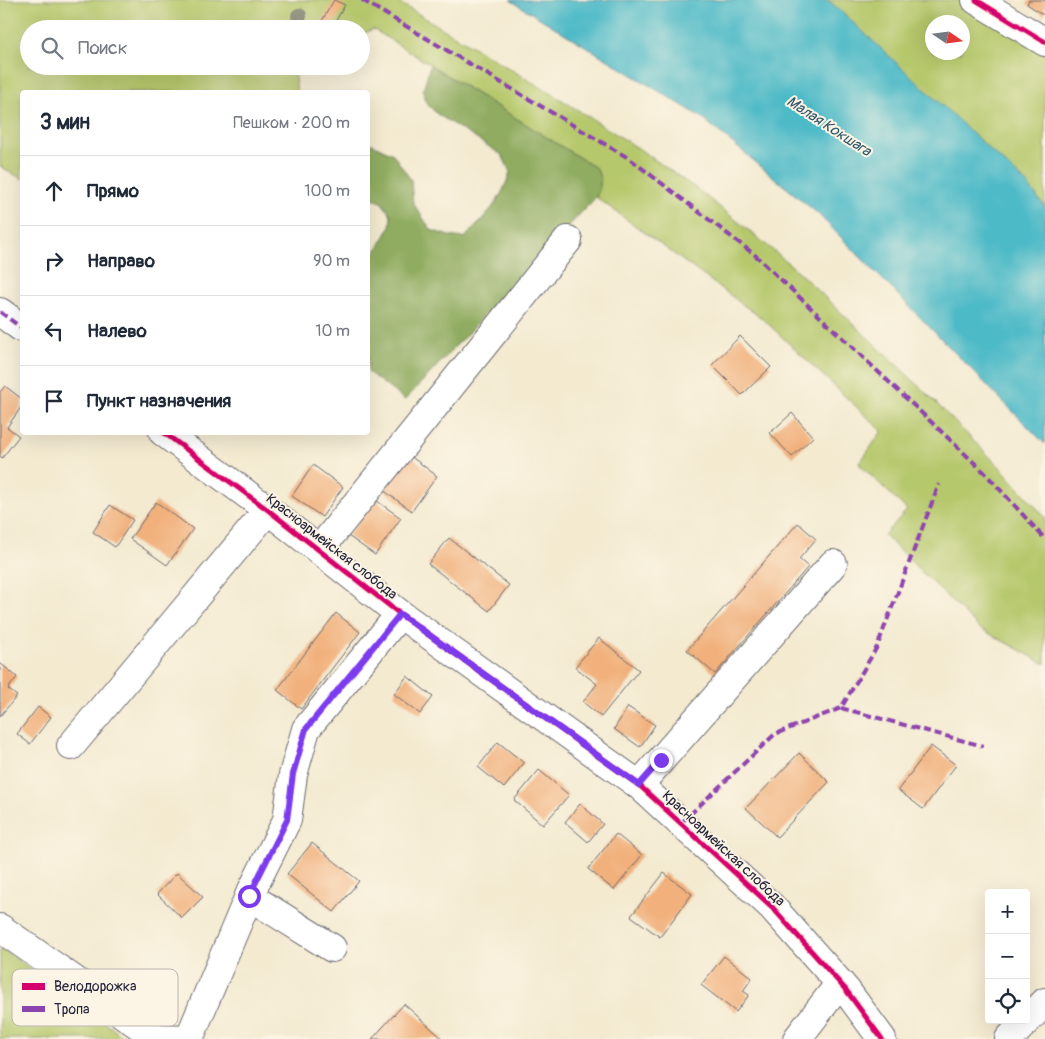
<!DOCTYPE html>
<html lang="ru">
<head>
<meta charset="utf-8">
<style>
	body { margin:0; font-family:Pangolin,sans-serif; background:#f2f2f3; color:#1f2937 }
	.controls { position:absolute; right:15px; bottom:15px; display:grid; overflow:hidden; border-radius:5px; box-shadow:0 5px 20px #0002 }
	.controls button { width:45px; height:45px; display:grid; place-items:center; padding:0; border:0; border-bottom:1px solid #e0e1e3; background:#fff; color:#1f2937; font:25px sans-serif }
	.compass { position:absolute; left:925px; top:15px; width:45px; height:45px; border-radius:50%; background:#fff; box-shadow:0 5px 20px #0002; rotate:103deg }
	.stop { position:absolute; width:15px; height:15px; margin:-11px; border:4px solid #7c3aed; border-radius:50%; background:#fff }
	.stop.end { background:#7c3aed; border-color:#fff; box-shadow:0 1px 5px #0008 }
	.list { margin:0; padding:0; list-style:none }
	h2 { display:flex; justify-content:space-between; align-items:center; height:65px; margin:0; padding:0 20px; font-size:21px }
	h2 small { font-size:16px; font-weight:400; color:#747a83 }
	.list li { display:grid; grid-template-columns:32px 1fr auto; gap:15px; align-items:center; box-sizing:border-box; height:70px; padding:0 20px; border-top:1px solid #e0e1e3 }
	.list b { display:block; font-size:19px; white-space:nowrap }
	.list em { font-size:16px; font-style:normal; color:#747a83 }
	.icon { flex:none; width:28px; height:28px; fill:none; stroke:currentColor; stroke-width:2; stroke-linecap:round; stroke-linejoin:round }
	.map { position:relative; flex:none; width:1045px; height:1039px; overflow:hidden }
	.search { position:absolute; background:#fff; box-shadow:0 5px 20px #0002; left:20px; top:20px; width:350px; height:55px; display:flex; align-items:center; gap:12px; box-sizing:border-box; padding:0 18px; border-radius:28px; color:#747a83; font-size:19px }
	.panel { position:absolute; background:#fff; box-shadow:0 5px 20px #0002; left:20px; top:90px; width:350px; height:345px; border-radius:5px }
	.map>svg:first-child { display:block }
	.green { fill:#b6c86c; stroke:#6c7554; fill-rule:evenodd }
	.forest { fill:#90ac60; stroke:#59674e }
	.water { fill:#4dbac7; stroke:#386e81 }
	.building { fill:#f1b07c }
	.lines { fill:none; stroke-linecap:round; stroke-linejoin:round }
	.minor-casing { stroke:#6b686f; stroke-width:30 }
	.minor { stroke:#fff; stroke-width:28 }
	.quiet { stroke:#8e44ad; stroke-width:4; stroke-dasharray:8 4; stroke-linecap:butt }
	.cycleway-casing { stroke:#fcf5e5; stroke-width:8 }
	.cycleway { stroke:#d6006c; stroke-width:5 }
	.tree { fill:#989886 }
	.route { stroke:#7c3aed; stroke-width:6 }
	.labels { text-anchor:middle; stroke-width:4; stroke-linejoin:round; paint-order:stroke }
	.street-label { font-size:14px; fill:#22223b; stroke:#fcf5e5 }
	.water-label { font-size:15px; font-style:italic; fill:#31576c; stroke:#fcf5e5 }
	.key { fill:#fcf5e5; stroke:#bbb6b2; stroke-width:1 }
	.key-label { font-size:14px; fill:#22223b }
</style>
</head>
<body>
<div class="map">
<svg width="1045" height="1039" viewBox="0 0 1045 1039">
	<rect width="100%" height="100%" fill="#fcf5e5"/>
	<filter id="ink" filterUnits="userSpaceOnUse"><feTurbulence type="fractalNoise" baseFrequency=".02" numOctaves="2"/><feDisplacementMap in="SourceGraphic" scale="10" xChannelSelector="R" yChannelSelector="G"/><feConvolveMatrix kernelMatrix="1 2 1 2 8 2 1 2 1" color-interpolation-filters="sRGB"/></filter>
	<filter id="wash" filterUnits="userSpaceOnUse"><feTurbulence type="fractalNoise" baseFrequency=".0096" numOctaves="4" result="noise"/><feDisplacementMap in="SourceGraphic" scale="20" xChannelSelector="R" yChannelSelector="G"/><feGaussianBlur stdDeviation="1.12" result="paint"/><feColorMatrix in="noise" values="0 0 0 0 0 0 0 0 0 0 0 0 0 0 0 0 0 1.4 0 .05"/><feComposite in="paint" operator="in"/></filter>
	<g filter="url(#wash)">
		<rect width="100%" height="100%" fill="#f3ead0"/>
		<!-- green -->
		<g class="green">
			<path d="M0 0H395L562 100 638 148 698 190 741 224 793 267 918 385 1000 467 1045 517V664L979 628 884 535 907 510 859 464 882 431 764 320 596 197C601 186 602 179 596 168L373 29 361 35V29H29V66H293L297 92H22V179L0 166Z"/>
			<path d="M826 0H966L1045 49V207L1027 184ZM932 22H962V52H932Z"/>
			<path d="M0 948 84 1005 125 1039H0Z"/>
		</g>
		<!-- forest -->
		<path class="forest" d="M430 65 596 168C602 179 601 186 596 197L405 400 368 372V265L390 227 391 215 382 203 368 195V142L393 154 411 180 413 203 431 230 449 236 464 238C485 218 502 200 510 172L502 155 437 114 427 104 423 90Z"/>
		<!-- water -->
		<path class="water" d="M510 0H826L832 3 1027 184 1045 207V444L817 213 701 117Z"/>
		<g id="blocks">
			<!-- building -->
			<g class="building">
				<path d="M334 0 345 5 331 29H328L320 24Z"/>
				<path d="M1029 0H1045V16L1027 4Z"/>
				<path d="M740 336 771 367 742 395 712 365Z"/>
				<path d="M5 386 22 399V406L7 427 19 436 2 458 0 456V392Z"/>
				<path d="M792 413 813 437 792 457 770 433Z"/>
				<path d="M409 455 437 476 412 511 383 490Z"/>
				<path d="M313 465 343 487 322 517 292 496Z"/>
				<path d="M374 499 401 518 375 555 348 536Z"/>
				<path d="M156 502 193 529 167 565 130 539Z"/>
				<path d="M110 505 133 520 115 547 93 532Z"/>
				<path d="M798 523 816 539 799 559 808 567 715 674 687 650Z"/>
				<path d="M449 538 509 585 489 611 428 564Z"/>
				<path d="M336 613 360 632 301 709 277 690Z"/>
				<path d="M599 638 639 670 601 717 583 702 597 684 575 667Z"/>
				<path d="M0 663 17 677 8 689 17 696 0 716Z"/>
				<path d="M407 676 433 697 420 714 394 694Z"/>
				<path d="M38 707 51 717 30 744 17 734Z"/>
				<path d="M628 707 655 725 640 747 614 729Z"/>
				<path d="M498 742 524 763 504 788 478 767Z"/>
				<path d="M931 746 956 765 923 809 898 790Z"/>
				<path d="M799 753 829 782 777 837 746 808Z"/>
				<path d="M539 770 569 795 543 825 514 800Z"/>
				<path d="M580 804 603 824 588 842 565 822Z"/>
				<path d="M616 834 642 855 614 890 588 869Z"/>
				<path d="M312 843 359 881 334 912 287 874Z"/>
				<path d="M177 873 203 897 182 918 157 894Z"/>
				<path d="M664 873 692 894 660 937 631 916Z"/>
				<path d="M724 956 752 978 743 991 749 995 736 1012 701 985Z"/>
				<path d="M404 1004 443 1039H372Z"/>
			</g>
		</g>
	</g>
	<g filter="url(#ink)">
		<use href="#blocks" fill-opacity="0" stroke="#6b686f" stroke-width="1"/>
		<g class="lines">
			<!-- minor casing -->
			<g class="minor-casing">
				<g id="minor">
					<path d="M976 0 1045 42"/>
					<path d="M0 312 22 328"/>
					<path d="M163 432 268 510 400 614 639 785 772 907 846 990 882 1039"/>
					<path d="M319 550 568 240"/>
					<path d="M71 746 268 510"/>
					<path d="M639 785 833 564"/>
					<path d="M249 896 287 820 293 775 306 729 400 614"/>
					<path d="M0 928 157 1038 189 1039"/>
					<path d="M189 1039 249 896 332 948"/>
					<path d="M797 1039 840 983"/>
					<path d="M1009 1039 1045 1002"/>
				</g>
			</g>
			<!-- minor -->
			<use href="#minor" class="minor"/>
			<!-- quiet -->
			<g class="quiet">
				<path d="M362 0 630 159 755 255 985 473 1045 539"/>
				<path d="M0 312 22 328"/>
				<path d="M841 708 983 746"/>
				<path d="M681 823 775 734 841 708 877 647 939 484"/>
			</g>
			<!-- cycleway casing -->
			<g class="cycleway-casing">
				<g id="cycleway">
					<path d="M976 0 1045 42"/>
					<path d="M163 432 268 510 400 614 639 785 772 907 846 990 882 1039"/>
				</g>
			</g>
			<!-- cycleway -->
			<use href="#cycleway" class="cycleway"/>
		</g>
		<!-- trees -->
		<circle class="tree" cx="299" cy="16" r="8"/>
	</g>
	<g class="lines" filter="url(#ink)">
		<!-- route -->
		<path class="route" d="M249 896 287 820 293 774 306 729 400 614 639 785 661 760"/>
	</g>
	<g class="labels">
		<!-- street labels -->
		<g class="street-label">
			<text transform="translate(332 546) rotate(38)" y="5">Красноармейская слобода</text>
			<text transform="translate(724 848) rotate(43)" y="5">Красноармейская слобода</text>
		</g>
		<!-- water labels -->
		<g class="water-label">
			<text transform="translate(829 126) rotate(33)" y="5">Малая Кокшага</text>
		</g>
	</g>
	<!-- legend -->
	<rect x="12" y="969" width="166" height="57" rx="8" class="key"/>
	<rect x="22" y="983" width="23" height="7" fill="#d6006c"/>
	<rect x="22" y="1006" width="23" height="6" fill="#8e44ad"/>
	<g class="key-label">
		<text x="54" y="991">Велодорожка</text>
		<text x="54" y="1014">Тропа</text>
	</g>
</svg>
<div class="controls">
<button>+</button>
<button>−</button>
<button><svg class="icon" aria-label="locate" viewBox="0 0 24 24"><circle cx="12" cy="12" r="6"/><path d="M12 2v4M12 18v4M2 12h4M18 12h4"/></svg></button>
</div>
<svg class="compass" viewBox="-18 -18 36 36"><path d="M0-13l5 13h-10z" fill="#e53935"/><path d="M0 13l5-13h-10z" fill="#747a83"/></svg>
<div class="stop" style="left:249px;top:896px"></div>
<div class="stop end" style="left:661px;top:760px"></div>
<div class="search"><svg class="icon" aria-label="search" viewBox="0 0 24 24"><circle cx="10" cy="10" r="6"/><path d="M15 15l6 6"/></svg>Поиск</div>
<section class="panel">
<h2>3 мин<small>Пешком · 200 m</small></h2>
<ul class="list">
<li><svg class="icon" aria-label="ahead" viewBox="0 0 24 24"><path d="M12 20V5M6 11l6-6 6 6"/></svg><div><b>Прямо</b></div><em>100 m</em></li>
<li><svg class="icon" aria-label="right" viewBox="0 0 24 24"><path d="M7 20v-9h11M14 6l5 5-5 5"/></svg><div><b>Направо</b></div><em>90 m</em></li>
<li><svg class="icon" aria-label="left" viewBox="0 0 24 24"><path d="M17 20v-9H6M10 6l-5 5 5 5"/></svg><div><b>Налево</b></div><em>10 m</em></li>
<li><svg class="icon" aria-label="arrive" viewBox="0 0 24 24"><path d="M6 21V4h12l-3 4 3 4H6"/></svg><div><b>Пункт назначения</b></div></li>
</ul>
</section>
</div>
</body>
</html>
